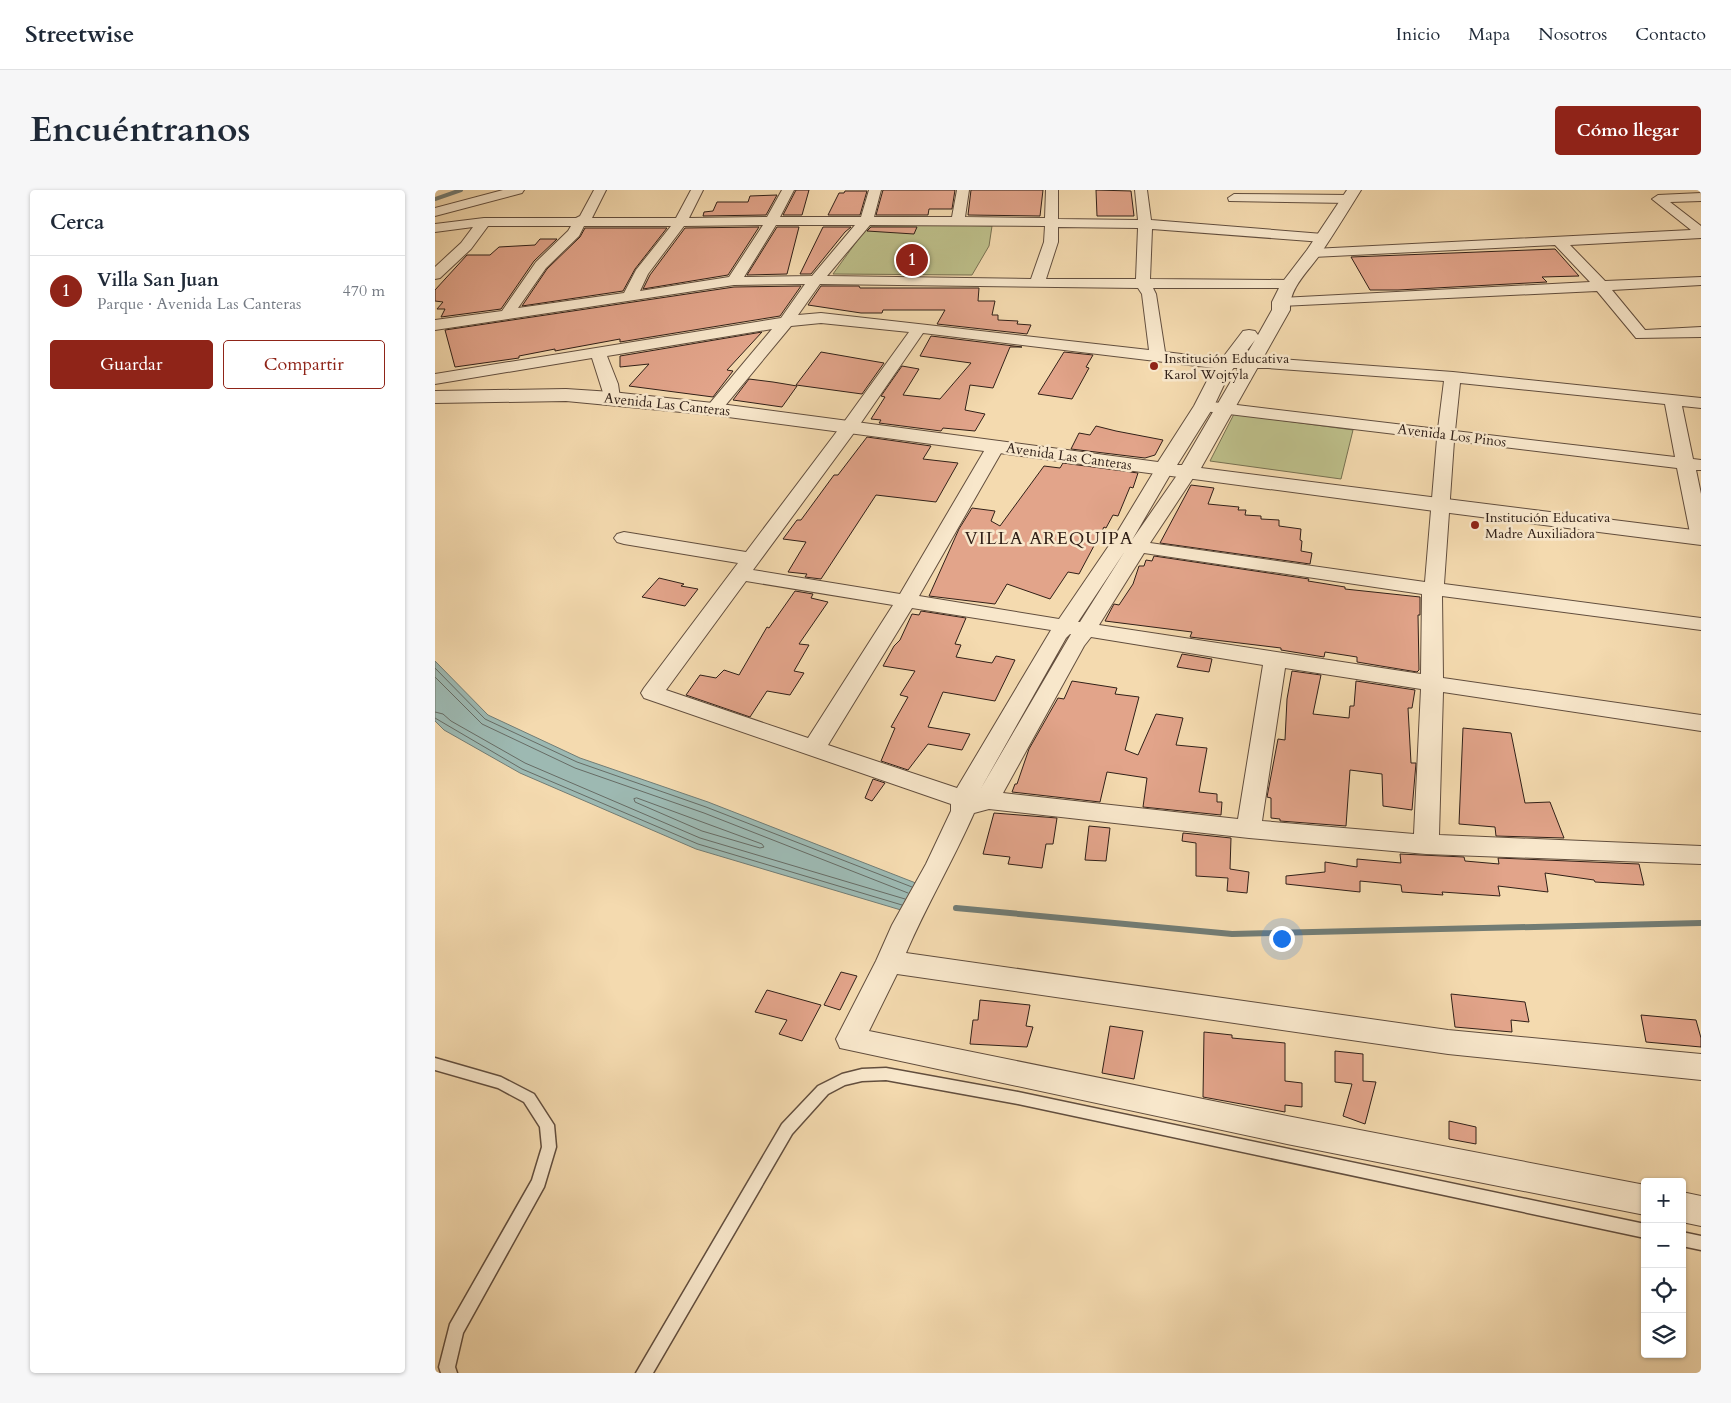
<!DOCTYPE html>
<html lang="es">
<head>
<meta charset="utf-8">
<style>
	body { margin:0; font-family:Cardo,serif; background:#f6f6f7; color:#1f2937 }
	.controls { position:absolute; right:15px; bottom:15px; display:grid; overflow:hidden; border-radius:5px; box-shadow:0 1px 4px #0004 }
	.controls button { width:45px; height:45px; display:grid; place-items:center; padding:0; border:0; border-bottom:1px solid #e0e1e3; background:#fff; color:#1f2937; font:25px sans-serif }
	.you { position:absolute; left:846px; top:748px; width:18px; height:18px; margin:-12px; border:4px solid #fff; border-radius:50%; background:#1a73e8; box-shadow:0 0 0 8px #1a73e833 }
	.badge { display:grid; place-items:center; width:32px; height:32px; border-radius:50%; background:#8f2418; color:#fff; font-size:16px; font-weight:700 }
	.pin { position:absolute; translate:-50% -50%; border:2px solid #fff; box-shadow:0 1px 5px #0006 }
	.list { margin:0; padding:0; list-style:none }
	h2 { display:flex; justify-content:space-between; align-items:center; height:65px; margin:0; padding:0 20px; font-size:21px }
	h2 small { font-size:16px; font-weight:400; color:#747a83 }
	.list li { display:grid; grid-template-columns:32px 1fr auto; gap:15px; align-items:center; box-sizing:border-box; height:70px; padding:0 20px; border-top:1px solid #e0e1e3 }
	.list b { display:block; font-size:19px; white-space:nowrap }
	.list p { margin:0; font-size:16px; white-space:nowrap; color:#747a83 }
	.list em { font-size:16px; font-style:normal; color:#747a83 }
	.actions { display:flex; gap:10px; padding:15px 20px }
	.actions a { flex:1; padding:11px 0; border:1px solid #8f2418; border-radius:5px; text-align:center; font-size:18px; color:#8f2418 }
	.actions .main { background:#8f2418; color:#fff }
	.icon { flex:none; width:28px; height:28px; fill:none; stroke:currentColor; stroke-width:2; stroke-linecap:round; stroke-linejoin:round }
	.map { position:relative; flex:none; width:1266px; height:1183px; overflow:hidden; border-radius:5px }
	header { display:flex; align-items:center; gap:30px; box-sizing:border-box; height:70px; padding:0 25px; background:#fff; border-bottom:1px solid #e0e1e3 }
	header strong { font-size:24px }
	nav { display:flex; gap:28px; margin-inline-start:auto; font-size:18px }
	.intro { display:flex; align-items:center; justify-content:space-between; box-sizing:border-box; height:120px; padding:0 30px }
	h1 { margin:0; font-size:35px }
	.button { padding:12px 22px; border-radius:5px; background:#8f2418; color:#fff; font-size:18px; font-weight:700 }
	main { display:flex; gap:30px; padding:0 30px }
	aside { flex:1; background:#fff; border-radius:5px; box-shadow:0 1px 4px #0004 }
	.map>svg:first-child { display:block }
	.green { fill:#bdbf8a; stroke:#777051 }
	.water { fill:#9db9b2; stroke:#727c74 }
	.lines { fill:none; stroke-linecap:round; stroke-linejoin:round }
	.shore { stroke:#676c65; stroke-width:1 }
	.stream-far1 { stroke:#727c74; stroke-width:4 }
	.stream { stroke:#727c74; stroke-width:6 }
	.building { fill:#e2a48a; stroke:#312018 }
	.service-casing { stroke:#624e3e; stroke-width:3 }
	.minor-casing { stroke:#624e3e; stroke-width:2 }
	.tertiary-casing { stroke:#624e3e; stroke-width:2 }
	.service { fill:#f8e7cb; fill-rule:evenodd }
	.minor { fill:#f8e7cb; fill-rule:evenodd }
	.tertiary { fill:#f8e7cb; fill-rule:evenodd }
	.poi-dot { fill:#8f2418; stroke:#f8e7cb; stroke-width:2 }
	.labels { text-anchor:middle; stroke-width:5; stroke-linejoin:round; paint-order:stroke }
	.far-poi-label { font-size:14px; fill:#312018; stroke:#f8e7cb; text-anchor:start }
	.far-street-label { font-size:14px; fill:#312018; stroke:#f8e7cb }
	.neighbourhood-label { font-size:18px; letter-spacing:1px; fill:#312018; stroke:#f8e7cb }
</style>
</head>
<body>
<header>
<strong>Streetwise</strong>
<nav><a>Inicio</a><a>Mapa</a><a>Nosotros</a><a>Contacto</a></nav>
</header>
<div class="intro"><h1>Encuéntranos</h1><a class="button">Cómo llegar</a></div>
<main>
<aside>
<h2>Cerca<small></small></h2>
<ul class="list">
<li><span class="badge">1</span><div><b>Villa San Juan</b><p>Parque · Avenida Las Canteras</p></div><em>470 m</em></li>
</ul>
<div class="actions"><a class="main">Guardar</a><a>Compartir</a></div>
</aside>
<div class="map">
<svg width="1266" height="1183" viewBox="0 0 1266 1183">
	<rect width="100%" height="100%" fill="#f4daaf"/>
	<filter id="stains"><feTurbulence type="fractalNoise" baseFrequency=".004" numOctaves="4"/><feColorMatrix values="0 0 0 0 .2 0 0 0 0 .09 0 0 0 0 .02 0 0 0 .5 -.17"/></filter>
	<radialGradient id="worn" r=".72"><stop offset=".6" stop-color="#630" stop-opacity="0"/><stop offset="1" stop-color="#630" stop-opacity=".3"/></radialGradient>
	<!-- green -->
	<g class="green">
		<path d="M435 33 557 36 554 56 537 85 398 84Z"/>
		<path d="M799 224 918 240 906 289 775 271Z"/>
	</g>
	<!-- water -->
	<path class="water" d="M0 471 53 525 145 568 273 612 491 697 476 723 261 659 85 583 9 540 0 531Z"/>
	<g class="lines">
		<!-- shore -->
		<g class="shore">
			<path d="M0 478 50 529 142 572 271 617 477 697"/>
			<path d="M0 487 47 534 140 578 269 623 473 703"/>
			<path d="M0 522 8 524 16 531 90 573 265 648 470 709"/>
			<path d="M0 528 87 579 263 654 467 715"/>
			<path d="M202 608 327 654 329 657 325 658 267 641 200 612 199 609Z"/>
		</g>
		<!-- stream-far1 -->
		<path class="stream-far1" d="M0 9 26 0"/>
		<!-- stream -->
		<path class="stream" d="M521 718 797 744 1266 733"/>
	</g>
	<!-- building -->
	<g class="building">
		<path d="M361 0H374L367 25H348Z"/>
		<path d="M448 0H520L517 19H494L493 25H441Z"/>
		<path d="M536 0H608L605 26 533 25Z"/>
		<path d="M661 0 696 1 699 26H662Z"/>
		<path d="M410 1H432L425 25H393L404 3H409Z"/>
		<path d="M342 5 331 25 268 26 269 22 278 21 282 12H313L315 6Z"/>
		<path d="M324 37 293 85 208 99 215 85 250 38Z"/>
		<path d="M342 37H364L352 84 312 85Z"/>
		<path d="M388 37H416L410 42 376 84H365Z"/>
		<path d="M436 37H482L479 44 432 41Z"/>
		<path d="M150 38H232L200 79 188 101 87 116 112 79 145 47Z"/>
		<path d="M105 49H122L99 71 66 119 6 127 10 119H2L8 112 0 111V100L32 65H55L64 57 100 55Z"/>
		<path d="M1120 59 1144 86 1107 87 1112 92 963 100H935L916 67Z"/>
		<path d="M366 96 345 126 185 152V149L120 161V159L84 166V168L20 177 10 140 299 97Z"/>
		<path d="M386 96H424L425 98H544L543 111H560L557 125H563V130L583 131 582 134 596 135 592 144 502 134 510 120H448L447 123H426L373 115Z"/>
		<path d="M327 142 292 180 298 181 278 207 194 196 214 174 185 177V166Z"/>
		<path d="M496 146 587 157H575L558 198 535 195 530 220 550 224 540 241 508 238 506 241 444 233 446 230 436 229 450 207 446 206 467 176 484 179 468 205 505 209 536 173 485 166Z"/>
		<path d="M386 162 449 173 427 204 361 195Z"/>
		<path d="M629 162 658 165 651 177 654 178 637 209 603 204Z"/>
		<path d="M314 189 338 192 362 196 347 217 298 210Z"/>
		<path d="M661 236 681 241 728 250 720 265 710 268 636 259 644 243 655 245Z"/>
		<path d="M432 247 496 256 488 269 523 273 501 312 441 305 386 389 370 387 372 384 353 382 371 352 348 349 362 330H366L399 285H403Z"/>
		<path d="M628 273 703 283 698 298 695 297 683 326 678 325 671 338 669 337 644 384 633 382 615 409 572 394 560 414 494 406 524 339 537 318 560 321 556 331 565 336 609 276 625 278Z"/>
		<path d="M756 295 779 298 773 314 804 317 803 320H811L810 325 826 326V329L844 330V336L866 339 865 350 867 351 866 361 877 363 875 374 725 353Z"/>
		<path d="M719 366 874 389 873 391 910 397V399L985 407V425H983L984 480 982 482 922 472V467L890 462 889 467 846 460V458L755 447 757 442 670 431 679 414 684 415 698 394 704 376H709L711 370 717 371Z"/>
		<path d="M224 388 249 394 246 396 263 399 250 416 207 407Z"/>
		<path d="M360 401 378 404 376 408 393 412 364 454 374 455 359 481 369 483 355 505 332 501 315 527 251 505 265 485 281 488 289 480 304 485 332 437 334 438Z"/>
		<path d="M486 421 531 428 520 454 526 455 521 467 557 473 561 466 580 470 560 511 508 502 493 537 535 544 527 560 493 554 473 580 446 571 460 538 456 537 473 507 465 505 480 481 448 476 459 456 465 450 477 424 484 425Z"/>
		<path d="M747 464 777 469 774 482 742 477Z"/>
		<path d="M857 481 886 485 878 524 914 528 915 516H919L921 491 980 500 977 518H973L976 573H981L977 620 948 616 947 584 915 580 911 636 845 631V629L836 628V608L832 607 843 549 850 550 852 509Z"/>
		<path d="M637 491 682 498 680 504 704 507 690 560 703 565 721 524 748 528 741 555 772 558 764 602 782 604V612H787L786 625 708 617 712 588 672 582 665 612 577 602 580 594H582L594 559 623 508 629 509Z"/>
		<path d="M1028 538 1076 543 1090 613 1115 612 1129 648 1061 646 1060 637 1024 634Z"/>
		<path d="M438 589 450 593 437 611 430 608Z"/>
		<path d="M559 623 622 628 618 654H611L607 678 573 674 575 667 548 664Z"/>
		<path d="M654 636 675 638 671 671 650 670Z"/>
		<path d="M748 643 796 648 795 679 814 682 812 703 792 701 793 688 761 686V653L747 651Z"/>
		<path d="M965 664 1029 667 1030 671 1064 674 1063 668 1204 674 1209 695 1160 692 1159 690 1110 683 1113 702 1063 696 1065 706 1007 702 1008 705 967 702 966 695 925 691V702L851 694V686L890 682V672L922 677V669L966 673Z"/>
		<path d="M406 782 422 786 405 820 389 815Z"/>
		<path d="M332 800 386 815 367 851 344 844 352 830 320 822Z"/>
		<path d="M1016 804 1090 812 1094 832 1076 830 1077 842 1020 837Z"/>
		<path d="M545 810 595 815 591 836 598 837 592 857 535 854 538 830H543Z"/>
		<path d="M1206 825 1261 830 1266 848V857L1211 852Z"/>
		<path d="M675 836 708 841 699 889 667 883Z"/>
		<path d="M769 842 797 845V848L850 853V891L867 893V917L850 915V922L768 907Z"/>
		<path d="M900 861 928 864V891L941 892 930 934 908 926 917 894 900 892Z"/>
		<path d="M1014 931 1041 937V954L1014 949Z"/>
	</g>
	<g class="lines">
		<!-- service casing -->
		<g class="service-casing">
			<g id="service">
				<path d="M0 868 66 887 99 904 119 935 121 957 109 997 28 1143 20 1177 22 1183H6L4 1177 15 1134 97 990 107 957 105 937 89 912 63 898 0 880Z"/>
				<path d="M451 878 583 902 1210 1034V1048L583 914 451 890 427 891 410 895 393 904 357 944 218 1183H201L347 934 383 896 407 884 427 879Z"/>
				<path d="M1247 1042 1266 1046V1060L1247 1056Z"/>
			</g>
		</g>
		<!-- minor casing -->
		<g class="minor-casing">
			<g id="minor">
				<path d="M68 0H89L87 3 0 26V18Z"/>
				<path d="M159 0H171L157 28H241L256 0H268L254 28 332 27 347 0H359L345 27H426L434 0H446L439 27H517L522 0H534L530 27 610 28 611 0H623V29L703 30 700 0H712L716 30 888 44 895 48 888 52 717 39 715 89 854 90 859 91 861 94 859 97 854 98H718L721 104 730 162 779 168H833L1018 182 1266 208V218L1247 216 1258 269 1266 270V280H1261L1266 304V354L1259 352 1256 348 1242 278 1019 251 1009 394 1266 428V440L1007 406 1008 488 1266 525V541L1008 502 1004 645 1266 656V674L991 664 814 648 554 619 539 623C518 671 491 716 471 763L1013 840 1266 864V890L1013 864 462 784 434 841 852 926 1210 995V1025L852 954 405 858 401 849 441 771 457 735 491 674 516 621V614L209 508 206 503 209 498 303 373 189 354 182 352 179 348 182 344 189 342 311 362 409 232 474 142 386 133 356 136 284 223H272L270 219 337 139 172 166 183 194 185 208 183 212H171L157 168 0 194V184L346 128 370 94 299 95 0 140V130L67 121 101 72 133 41 136 36H53L36 59 5 88 0 89V77L26 53 38 37 0 42V34L49 28H141L145 26ZM328 35 294 87 205 101 213 84 249 36ZM341 35H420L377 86 309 87ZM435 35 610 36 609 52 596 89 392 86ZM149 36H236L201 80 189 103 83 118 111 78 144 46ZM623 37 703 38 701 89H611L623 52ZM385 94 703 98 707 104 714 160 386 123 363 125ZM488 143 779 178H833L1009 191 1003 239 769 211 763 212 761 216 763 220 769 221 1002 249 990 392 715 353 762 282 759 278 753 277 747 278 697 350 739 278 736 274 730 273 724 274 721 278 675 354 624 429 484 406 570 256 567 252 561 251 555 252 552 256 465 404 318 380 421 240ZM1025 193 1230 214 1240 267 1020 241ZM690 361 645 432H643ZM709 363 987 404 986 484 664 435ZM311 391 458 415 373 548 231 500ZM477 418 616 440 522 598 393 555ZM635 444H636L545 600 631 448ZM656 447 828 475 803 629 568 603 649 456ZM850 478 986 499 979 644 827 631Z"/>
				<path d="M1266 3V11L1235 12 1266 36V48L1135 55 1170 91 1266 87V95L1177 100 1210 140 1266 137V147L1201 148 1162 101 846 116 841 115 839 112 841 109 846 108 1155 92 1120 55 878 67 871 63 878 59 1256 40 1217 9 1223 5Z"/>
				<path d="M799 4 914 5 920 9 914 13 794 11 793 8Z"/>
				<path d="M1247 1002 1266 1006V1036L1247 1032Z"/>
			</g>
		</g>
		<!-- tertiary casing -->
		<g class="tertiary-casing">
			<path id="tertiary" d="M912 0H926C913 21 900 42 886 63 874 81 854 97 855 120L766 278 1266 341V355L1007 322 278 225 131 211 0 213V201L131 199 177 202 278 213 723 272 759 216 776 183 808 141 814 140 820 141 823 145 837 120V112L846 94 872 60ZM820 150 747 275H742L779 216 794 184Z"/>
		</g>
		<!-- service -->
		<use href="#service" class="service"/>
		<!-- minor -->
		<use href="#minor" class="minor"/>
		<!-- tertiary -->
		<use href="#tertiary" class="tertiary"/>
	</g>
	<!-- markers -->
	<g class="poi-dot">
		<circle cx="719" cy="176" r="5"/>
		<circle cx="1040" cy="335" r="5"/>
	</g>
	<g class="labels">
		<!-- far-poi labels -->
		<g class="far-poi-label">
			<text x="729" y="173">Institución Educativa<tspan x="729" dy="16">Karol Wojtyla</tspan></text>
			<text x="1050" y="332">Institución Educativa<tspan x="1050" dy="16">Madre Auxiliadora</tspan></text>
		</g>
		<!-- far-street labels -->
		<g class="far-street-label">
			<text transform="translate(232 214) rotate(6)" y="5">Avenida Las Canteras</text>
			<text transform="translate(1017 245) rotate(7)" y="5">Avenida Los Pinos</text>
			<text transform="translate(634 266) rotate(8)" y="5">Avenida Las Canteras</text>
		</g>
		<!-- neighbourhood labels -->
		<g class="neighbourhood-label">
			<text x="614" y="354">VILLA AREQUIPA</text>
		</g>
	</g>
	<rect width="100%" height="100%" filter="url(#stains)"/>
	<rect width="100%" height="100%" fill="url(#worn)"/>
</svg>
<div class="controls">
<button>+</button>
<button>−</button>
<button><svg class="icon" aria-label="locate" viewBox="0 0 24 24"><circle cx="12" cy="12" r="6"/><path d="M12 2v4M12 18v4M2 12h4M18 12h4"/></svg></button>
<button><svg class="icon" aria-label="layers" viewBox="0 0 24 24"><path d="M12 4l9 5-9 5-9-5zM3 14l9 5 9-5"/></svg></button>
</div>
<div class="you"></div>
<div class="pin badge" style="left:477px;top:70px">1</div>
</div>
</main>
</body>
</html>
